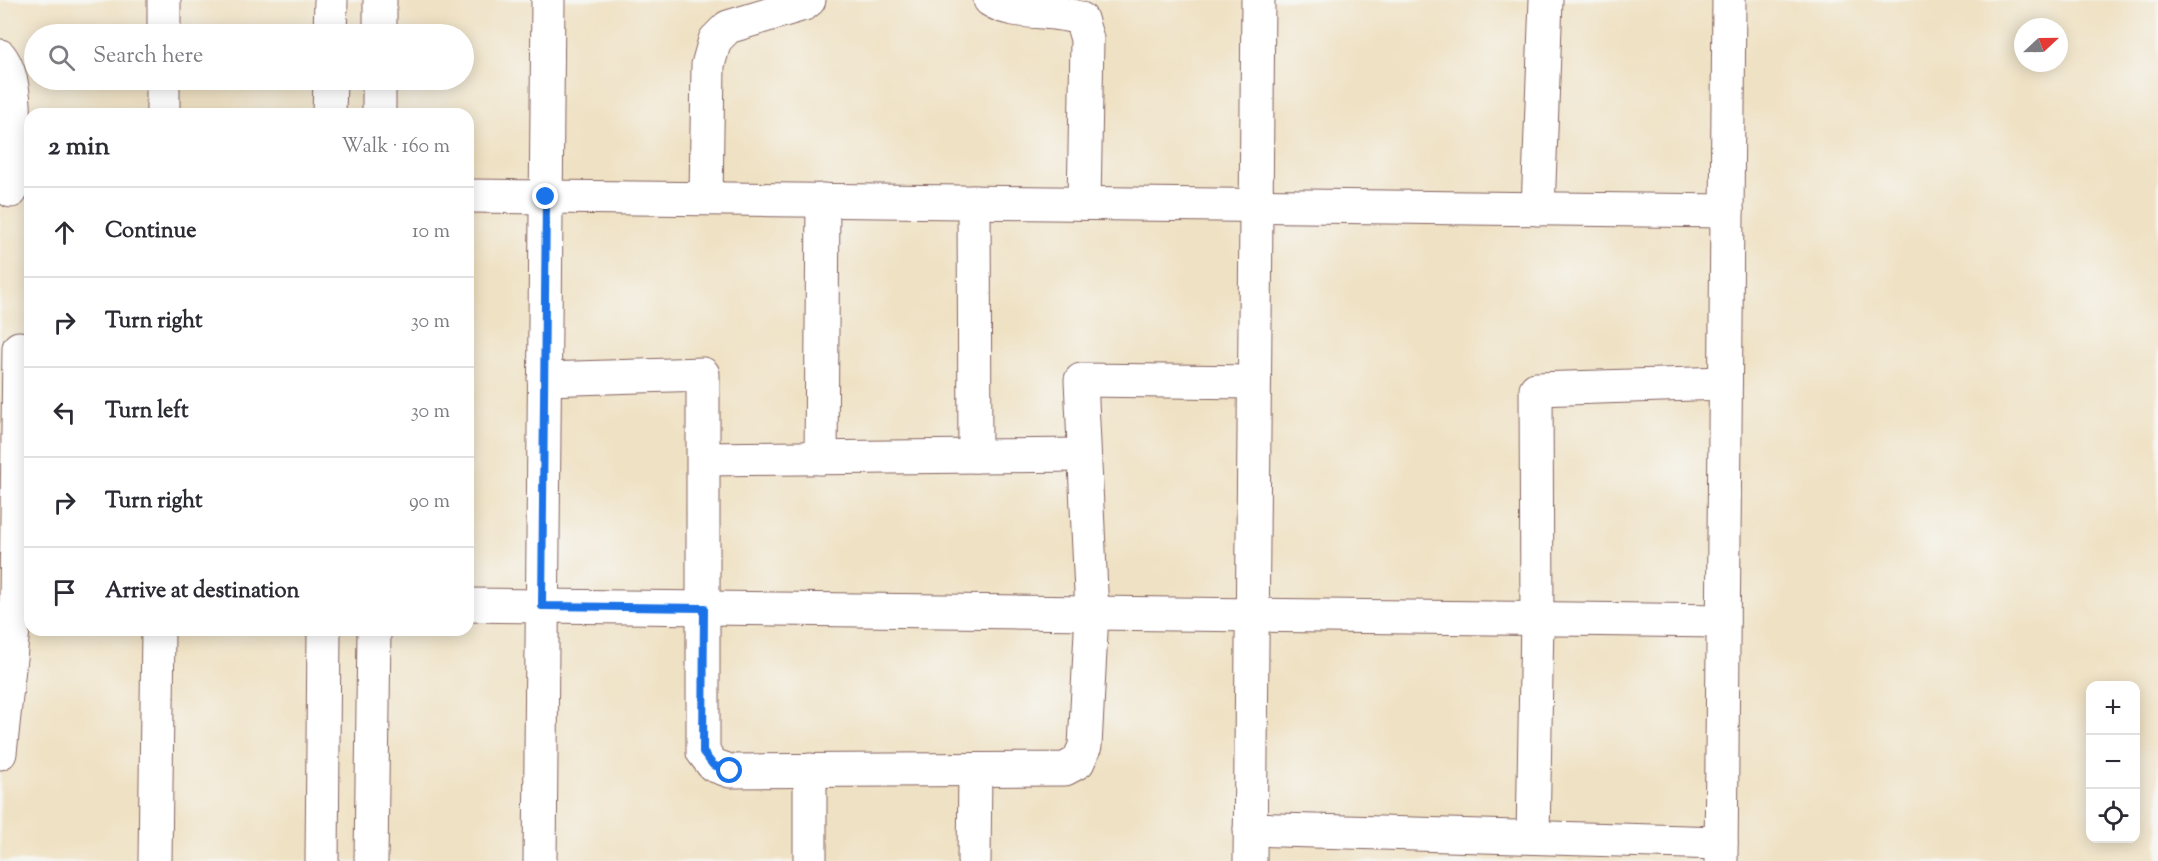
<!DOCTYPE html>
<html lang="en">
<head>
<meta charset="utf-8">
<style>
	body { margin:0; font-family:"Sorts Mill Goudy",serif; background:#f7f7f7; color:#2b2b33 }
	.controls { position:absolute; right:18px; bottom:18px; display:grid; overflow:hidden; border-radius:12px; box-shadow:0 3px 15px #0003 }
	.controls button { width:54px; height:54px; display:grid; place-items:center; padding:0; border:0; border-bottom:2px solid #e1e1e2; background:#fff; color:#2b2b33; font:30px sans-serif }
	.compass { position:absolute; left:2014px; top:18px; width:54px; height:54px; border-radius:50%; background:#fff; box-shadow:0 3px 15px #0003; rotate:68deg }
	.stop { position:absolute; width:18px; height:18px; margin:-14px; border:4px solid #1a73e8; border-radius:50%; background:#fff }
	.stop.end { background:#1a73e8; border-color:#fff; box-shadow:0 2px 6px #0008 }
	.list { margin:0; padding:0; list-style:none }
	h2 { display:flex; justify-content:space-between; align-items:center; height:78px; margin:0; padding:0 24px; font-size:26px }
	h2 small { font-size:20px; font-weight:400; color:#7c7c81 }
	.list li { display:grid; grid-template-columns:39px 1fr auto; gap:18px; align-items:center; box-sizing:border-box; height:90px; padding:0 24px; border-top:2px solid #e1e1e2 }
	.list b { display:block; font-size:22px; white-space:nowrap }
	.list em { font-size:20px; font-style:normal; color:#7c7c81 }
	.icon { flex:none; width:33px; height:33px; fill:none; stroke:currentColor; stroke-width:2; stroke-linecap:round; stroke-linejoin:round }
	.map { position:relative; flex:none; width:2158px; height:861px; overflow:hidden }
	.search { position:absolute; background:#fff; box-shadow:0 3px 15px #0003; left:24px; top:24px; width:450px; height:66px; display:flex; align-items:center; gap:15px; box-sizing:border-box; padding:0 21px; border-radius:33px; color:#7c7c81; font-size:22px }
	.panel { position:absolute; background:#fff; box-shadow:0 3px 15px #0003; left:24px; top:108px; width:450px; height:528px; border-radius:18px }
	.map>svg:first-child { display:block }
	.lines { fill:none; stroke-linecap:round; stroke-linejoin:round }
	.street-casing { stroke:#846360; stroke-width:35 }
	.street { stroke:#fff; stroke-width:33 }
	.route { stroke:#1a73e8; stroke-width:8 }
</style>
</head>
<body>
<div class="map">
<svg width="2158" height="861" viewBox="0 0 2158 861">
	<rect width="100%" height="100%" fill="#f6f6f2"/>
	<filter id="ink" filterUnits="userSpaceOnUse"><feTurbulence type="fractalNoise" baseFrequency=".0167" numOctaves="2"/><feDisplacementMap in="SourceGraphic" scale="12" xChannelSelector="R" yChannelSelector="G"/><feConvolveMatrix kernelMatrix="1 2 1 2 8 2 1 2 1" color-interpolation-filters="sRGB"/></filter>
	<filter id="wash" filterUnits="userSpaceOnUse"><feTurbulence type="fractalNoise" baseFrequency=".008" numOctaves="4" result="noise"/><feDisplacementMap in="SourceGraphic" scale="24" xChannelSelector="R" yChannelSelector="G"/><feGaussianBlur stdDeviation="1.35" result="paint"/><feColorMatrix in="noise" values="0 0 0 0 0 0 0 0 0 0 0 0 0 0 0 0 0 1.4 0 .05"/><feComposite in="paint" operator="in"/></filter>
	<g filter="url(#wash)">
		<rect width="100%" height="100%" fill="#efe1c3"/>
	</g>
	<g filter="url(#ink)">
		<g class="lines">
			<!-- street casing -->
			<g class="street-casing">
				<g id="street">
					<path d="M990 0C1016 17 1052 7 1081 19L1087 39 1084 203"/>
					<path d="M164 34V0"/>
					<path d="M330 34 331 0"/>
					<path d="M380 34V0"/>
					<path d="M0 56C23 85 12 154 11 191"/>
					<path d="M163 114V80"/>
					<path d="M329 114 330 80"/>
					<path d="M379 114V80"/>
					<path d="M468 196 1727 211"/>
					<path d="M706 198 708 65 715 40 728 27 804 4 809 0"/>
					<path d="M974 202 975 456"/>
					<path d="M1538 209 1546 0"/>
					<path d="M544 379 703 374V752L713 765 730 771 1065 769 1078 762 1085 746 1092 613 1081 380 1254 382"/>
					<path d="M821 458 823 200"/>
					<path d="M704 459 1084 455"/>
					<path d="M468 605 1723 621"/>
					<path d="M0 753 16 601 19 348"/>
					<path d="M1250 829 1721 843"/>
					<path d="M1533 837 1537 619 1536 389 1725 383"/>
					<path d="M155 861 158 630"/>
					<path d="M322 861 324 630"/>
					<path d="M371 861 374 630"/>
					<path d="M540 861 548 0"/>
					<path d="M810 861V770"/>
					<path d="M974 861 975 771"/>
					<path d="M1250 861 1258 0"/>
					<path d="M1721 861 1729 0"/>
				</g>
			</g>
			<!-- street -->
			<use href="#street" class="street"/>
		</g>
	</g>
	<g class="lines" filter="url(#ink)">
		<!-- route -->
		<path class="route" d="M546 197 542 606 704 608 703 752 713 765 730 771"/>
	</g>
</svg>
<div class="controls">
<button>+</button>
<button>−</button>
<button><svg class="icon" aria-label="locate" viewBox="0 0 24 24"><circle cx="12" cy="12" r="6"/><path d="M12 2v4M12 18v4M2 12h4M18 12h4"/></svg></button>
</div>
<svg class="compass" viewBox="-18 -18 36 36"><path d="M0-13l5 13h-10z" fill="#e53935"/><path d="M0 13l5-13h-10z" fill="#7c7c81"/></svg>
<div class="stop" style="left:730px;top:771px"></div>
<div class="stop end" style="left:546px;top:197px"></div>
<div class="search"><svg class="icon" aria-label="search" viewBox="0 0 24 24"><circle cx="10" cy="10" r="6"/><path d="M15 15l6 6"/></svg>Search here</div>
<section class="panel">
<h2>2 min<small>Walk · 160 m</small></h2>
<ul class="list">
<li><svg class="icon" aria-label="ahead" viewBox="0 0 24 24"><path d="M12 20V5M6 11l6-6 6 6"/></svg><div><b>Continue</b></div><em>10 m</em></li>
<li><svg class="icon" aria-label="right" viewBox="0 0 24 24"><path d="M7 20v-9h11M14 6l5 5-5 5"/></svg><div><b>Turn right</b></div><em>30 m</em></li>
<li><svg class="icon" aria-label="left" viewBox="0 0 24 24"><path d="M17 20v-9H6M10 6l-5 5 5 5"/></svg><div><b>Turn left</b></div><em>30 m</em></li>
<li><svg class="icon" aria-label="right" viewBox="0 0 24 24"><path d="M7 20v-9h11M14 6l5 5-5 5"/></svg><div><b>Turn right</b></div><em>90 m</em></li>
<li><svg class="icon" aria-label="arrive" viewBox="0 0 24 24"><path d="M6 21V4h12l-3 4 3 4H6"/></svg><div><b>Arrive at destination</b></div></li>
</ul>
</section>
</div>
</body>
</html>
